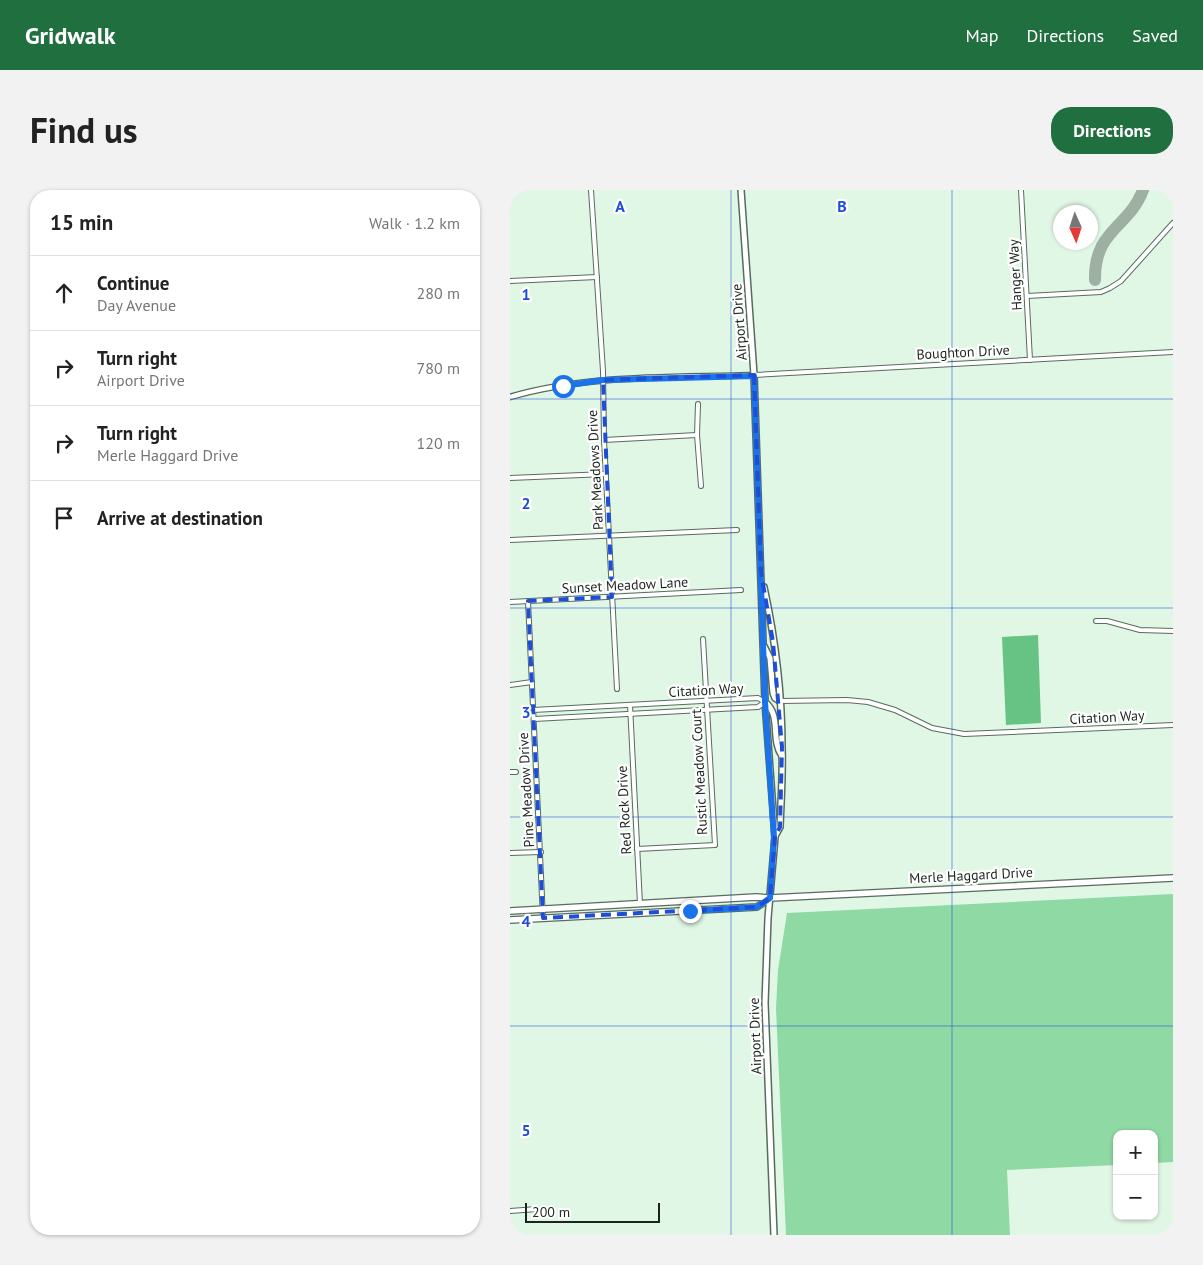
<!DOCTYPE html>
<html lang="en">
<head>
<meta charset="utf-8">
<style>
	body { margin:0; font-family:"PT Sans",sans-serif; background:#f2f2f2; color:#222 }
	.controls { position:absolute; right:15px; bottom:15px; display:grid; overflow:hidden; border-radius:10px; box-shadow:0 1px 4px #0004 }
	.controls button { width:45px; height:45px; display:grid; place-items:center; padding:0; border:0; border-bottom:1px solid #e0e0e0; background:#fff; color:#222; font:25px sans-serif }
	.compass { position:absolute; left:543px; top:15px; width:45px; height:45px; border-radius:50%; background:#fff; box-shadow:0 1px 4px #0004; rotate:177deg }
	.scale { position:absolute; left:15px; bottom:12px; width:135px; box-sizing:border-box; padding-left:5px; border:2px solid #1c241e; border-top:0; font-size:14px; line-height:18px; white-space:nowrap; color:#1c241e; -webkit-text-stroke:4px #fff; paint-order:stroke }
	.stop { position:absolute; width:15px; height:15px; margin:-11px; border:4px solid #1a73e8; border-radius:50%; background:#fff }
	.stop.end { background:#1a73e8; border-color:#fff; box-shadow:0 1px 5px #0008 }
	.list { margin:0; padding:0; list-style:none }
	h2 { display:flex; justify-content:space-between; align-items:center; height:65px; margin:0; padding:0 20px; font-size:21px }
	h2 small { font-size:16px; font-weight:400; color:#767676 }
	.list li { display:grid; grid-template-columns:32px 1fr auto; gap:15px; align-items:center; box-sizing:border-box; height:75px; padding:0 20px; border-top:1px solid #e0e0e0 }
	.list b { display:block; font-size:19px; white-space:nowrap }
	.list p { margin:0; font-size:16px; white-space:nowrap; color:#767676 }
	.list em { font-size:16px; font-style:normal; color:#767676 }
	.icon { flex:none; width:28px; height:28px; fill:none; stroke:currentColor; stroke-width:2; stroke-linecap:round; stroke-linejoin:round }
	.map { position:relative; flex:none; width:663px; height:1045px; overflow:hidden; border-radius:20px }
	header { display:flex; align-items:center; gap:30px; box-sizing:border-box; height:70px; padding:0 25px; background:#206f3f; color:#fff }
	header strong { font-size:24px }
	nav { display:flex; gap:28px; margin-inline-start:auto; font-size:18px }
	.intro { display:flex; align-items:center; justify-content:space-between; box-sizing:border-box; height:120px; padding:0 30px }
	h1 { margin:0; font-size:35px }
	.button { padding:12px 22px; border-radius:20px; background:#206f3f; color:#fff; font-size:18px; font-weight:700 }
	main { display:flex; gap:30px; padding:0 30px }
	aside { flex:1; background:#fff; border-radius:20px; box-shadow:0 1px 4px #0004 }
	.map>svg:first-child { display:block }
	.green { fill:#8fd9a5 }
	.water { fill:#66c384 }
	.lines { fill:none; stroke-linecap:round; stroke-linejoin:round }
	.taxiway { stroke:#9eb0a2; stroke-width:12 }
	.minor-casing { stroke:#586c5d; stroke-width:6 }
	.tertiary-casing { stroke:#586c5d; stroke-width:7 }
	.secondary-casing { stroke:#586c5d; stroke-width:8 }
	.primary-casing { stroke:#586c5d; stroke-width:8 }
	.minor { stroke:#fff; stroke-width:4 }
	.tertiary { stroke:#fff; stroke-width:4.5 }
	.secondary { stroke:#fff; stroke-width:5 }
	.primary { stroke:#fff; stroke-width:5.5 }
	.route { stroke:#1a73e8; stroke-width:6 }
	.marked { fill:none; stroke:#1d4ed8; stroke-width:4; stroke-dasharray:10 6; stroke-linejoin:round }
	.grid { fill:none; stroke:#1d4ed8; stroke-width:1; stroke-opacity:0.55 }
	.labels { text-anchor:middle; stroke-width:4.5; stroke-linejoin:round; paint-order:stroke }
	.street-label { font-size:14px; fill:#1c241e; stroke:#fff }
	.grid-label { font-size:16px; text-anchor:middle; font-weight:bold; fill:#1d4ed8; stroke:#fff; stroke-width:4.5; stroke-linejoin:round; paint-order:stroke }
</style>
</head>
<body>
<header>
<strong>Gridwalk</strong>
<nav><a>Map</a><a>Directions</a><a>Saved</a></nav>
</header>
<div class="intro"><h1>Find us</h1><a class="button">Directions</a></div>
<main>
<aside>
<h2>15 min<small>Walk · 1.2 km</small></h2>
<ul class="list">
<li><svg class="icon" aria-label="ahead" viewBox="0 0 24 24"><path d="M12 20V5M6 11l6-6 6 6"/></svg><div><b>Continue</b><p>Day Avenue</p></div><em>280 m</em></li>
<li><svg class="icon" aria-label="right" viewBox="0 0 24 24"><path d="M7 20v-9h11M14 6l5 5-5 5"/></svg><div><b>Turn right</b><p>Airport Drive</p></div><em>780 m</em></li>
<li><svg class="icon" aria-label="right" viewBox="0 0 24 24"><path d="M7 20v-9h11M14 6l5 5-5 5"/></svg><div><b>Turn right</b><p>Merle Haggard Drive</p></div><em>120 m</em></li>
<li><svg class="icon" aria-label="arrive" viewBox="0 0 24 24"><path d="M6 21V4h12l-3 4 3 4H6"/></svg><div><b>Arrive at destination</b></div></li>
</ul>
</aside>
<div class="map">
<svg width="663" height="1045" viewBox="0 0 663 1045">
	<rect width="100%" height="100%" fill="#e1f7e6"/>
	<!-- green -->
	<path class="green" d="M663 704V972L644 973V944H607V975L497 980 500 1045H276L266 818 268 780 277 723Z"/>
	<!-- water -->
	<path class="water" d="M528 445 531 533 496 535 492 447Z"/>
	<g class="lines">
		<!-- taxiway -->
		<path class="taxiway" d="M585 90C584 39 619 38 633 0"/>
		<!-- minor casing -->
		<g class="minor-casing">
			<g id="minor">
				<path d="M81 0 93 181 94 250 107 499"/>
				<path d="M511 0 520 170"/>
				<path d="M0 91 87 87"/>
				<path d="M517 106 591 102 600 98 611 91 663 33"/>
				<path d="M244 185 663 162"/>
				<path d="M188 214 187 245 191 296"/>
				<path d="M94 250 187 245"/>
				<path d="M0 288 96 284"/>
				<path d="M0 350 227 340"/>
				<path d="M18 411 33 728"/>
				<path d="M0 412 231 400"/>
				<path d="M586 431H597L630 440 663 441"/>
				<path d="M0 495 22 492"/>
				<path d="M270 511 337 510 358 512 385 520 422 538 454 544 663 535"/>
				<path d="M120 515 130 714"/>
				<path d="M23 520 248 508 255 512"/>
				<path d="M24 529 248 517 255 512"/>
				<path d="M0 582H6"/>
				<path d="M127 659 205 655 193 449"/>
				<path d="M0 663 31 662"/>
				<path d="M0 1021 27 1019"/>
			</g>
		</g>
		<!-- tertiary casing -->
		<g class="tertiary-casing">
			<path id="tertiary" d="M0 207C78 184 163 188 244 185"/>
		</g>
		<!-- secondary casing -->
		<g class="secondary-casing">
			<g id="secondary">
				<path d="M231 0 244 185 255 512 265 647 258 728 255 813 264 1045"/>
				<path d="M254 397C265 448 272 505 272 557 273 584 271 610 270 637L265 646"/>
				<path d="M254 456 260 468 263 503 265 508 270 511"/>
				<path d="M255 512C272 526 260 549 272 566"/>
			</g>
		</g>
		<!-- primary casing -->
		<g class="primary-casing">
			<g id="primary">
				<path d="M0 721 246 707 260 708 663 688"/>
				<path d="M0 730 247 717 260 708"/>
			</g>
		</g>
		<!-- minor -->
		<use href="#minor" class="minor"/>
		<!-- tertiary -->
		<use href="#tertiary" class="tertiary"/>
		<!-- secondary -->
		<use href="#secondary" class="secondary"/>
		<!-- primary -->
		<use href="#primary" class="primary"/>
	</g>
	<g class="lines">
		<!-- route -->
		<path class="route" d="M53 196 93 190 244 186 255 512 264 647 260 708 247 717 180 721"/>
	</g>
	<!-- marked area -->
	<path class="marked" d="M244 185 251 382 263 452 272 557 270 637 265 647 260 708 247 717 33 728 18 411 102 407 93 190Z"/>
	<!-- grid -->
	<path class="grid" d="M221 0V1045M442 0V1045M0 209H663M0 418H663M0 627H663M0 836H663"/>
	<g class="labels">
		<!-- street labels -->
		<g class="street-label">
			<text transform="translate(505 85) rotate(-93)" y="5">Hanger Way</text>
			<text transform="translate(229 132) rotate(-94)" y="5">Airport Drive</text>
			<text transform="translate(453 162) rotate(-3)" y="5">Boughton Drive</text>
			<text transform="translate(85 280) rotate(-93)" y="5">Park Meadows Drive</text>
			<text transform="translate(115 395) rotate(-3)" y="5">Sunset Meadow Lane</text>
			<text transform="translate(196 500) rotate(-3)" y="5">Citation Way</text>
			<text transform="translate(597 527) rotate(-3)" y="5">Citation Way</text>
			<text transform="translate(189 582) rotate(-93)" y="5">Rustic Meadow Court</text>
			<text transform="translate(16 600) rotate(-93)" y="5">Pine Meadow Drive</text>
			<text transform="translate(114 620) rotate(-93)" y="5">Red Rock Drive</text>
			<text transform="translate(461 685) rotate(-3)" y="5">Merle Haggard Drive</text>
			<text transform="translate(245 846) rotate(-92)" y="5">Airport Drive</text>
		</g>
	</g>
	<g class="grid-label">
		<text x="110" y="22">A</text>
		<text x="332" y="22">B</text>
		<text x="16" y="110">1</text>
		<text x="16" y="319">2</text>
		<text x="16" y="528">3</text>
		<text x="16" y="737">4</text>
		<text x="16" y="946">5</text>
	</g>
</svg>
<div class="controls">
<button>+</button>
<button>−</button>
</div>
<svg class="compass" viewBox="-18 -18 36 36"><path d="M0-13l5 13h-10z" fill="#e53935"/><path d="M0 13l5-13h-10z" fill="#767676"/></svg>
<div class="scale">200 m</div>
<div class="stop" style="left:53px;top:196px"></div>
<div class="stop end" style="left:180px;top:721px"></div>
</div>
</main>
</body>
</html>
